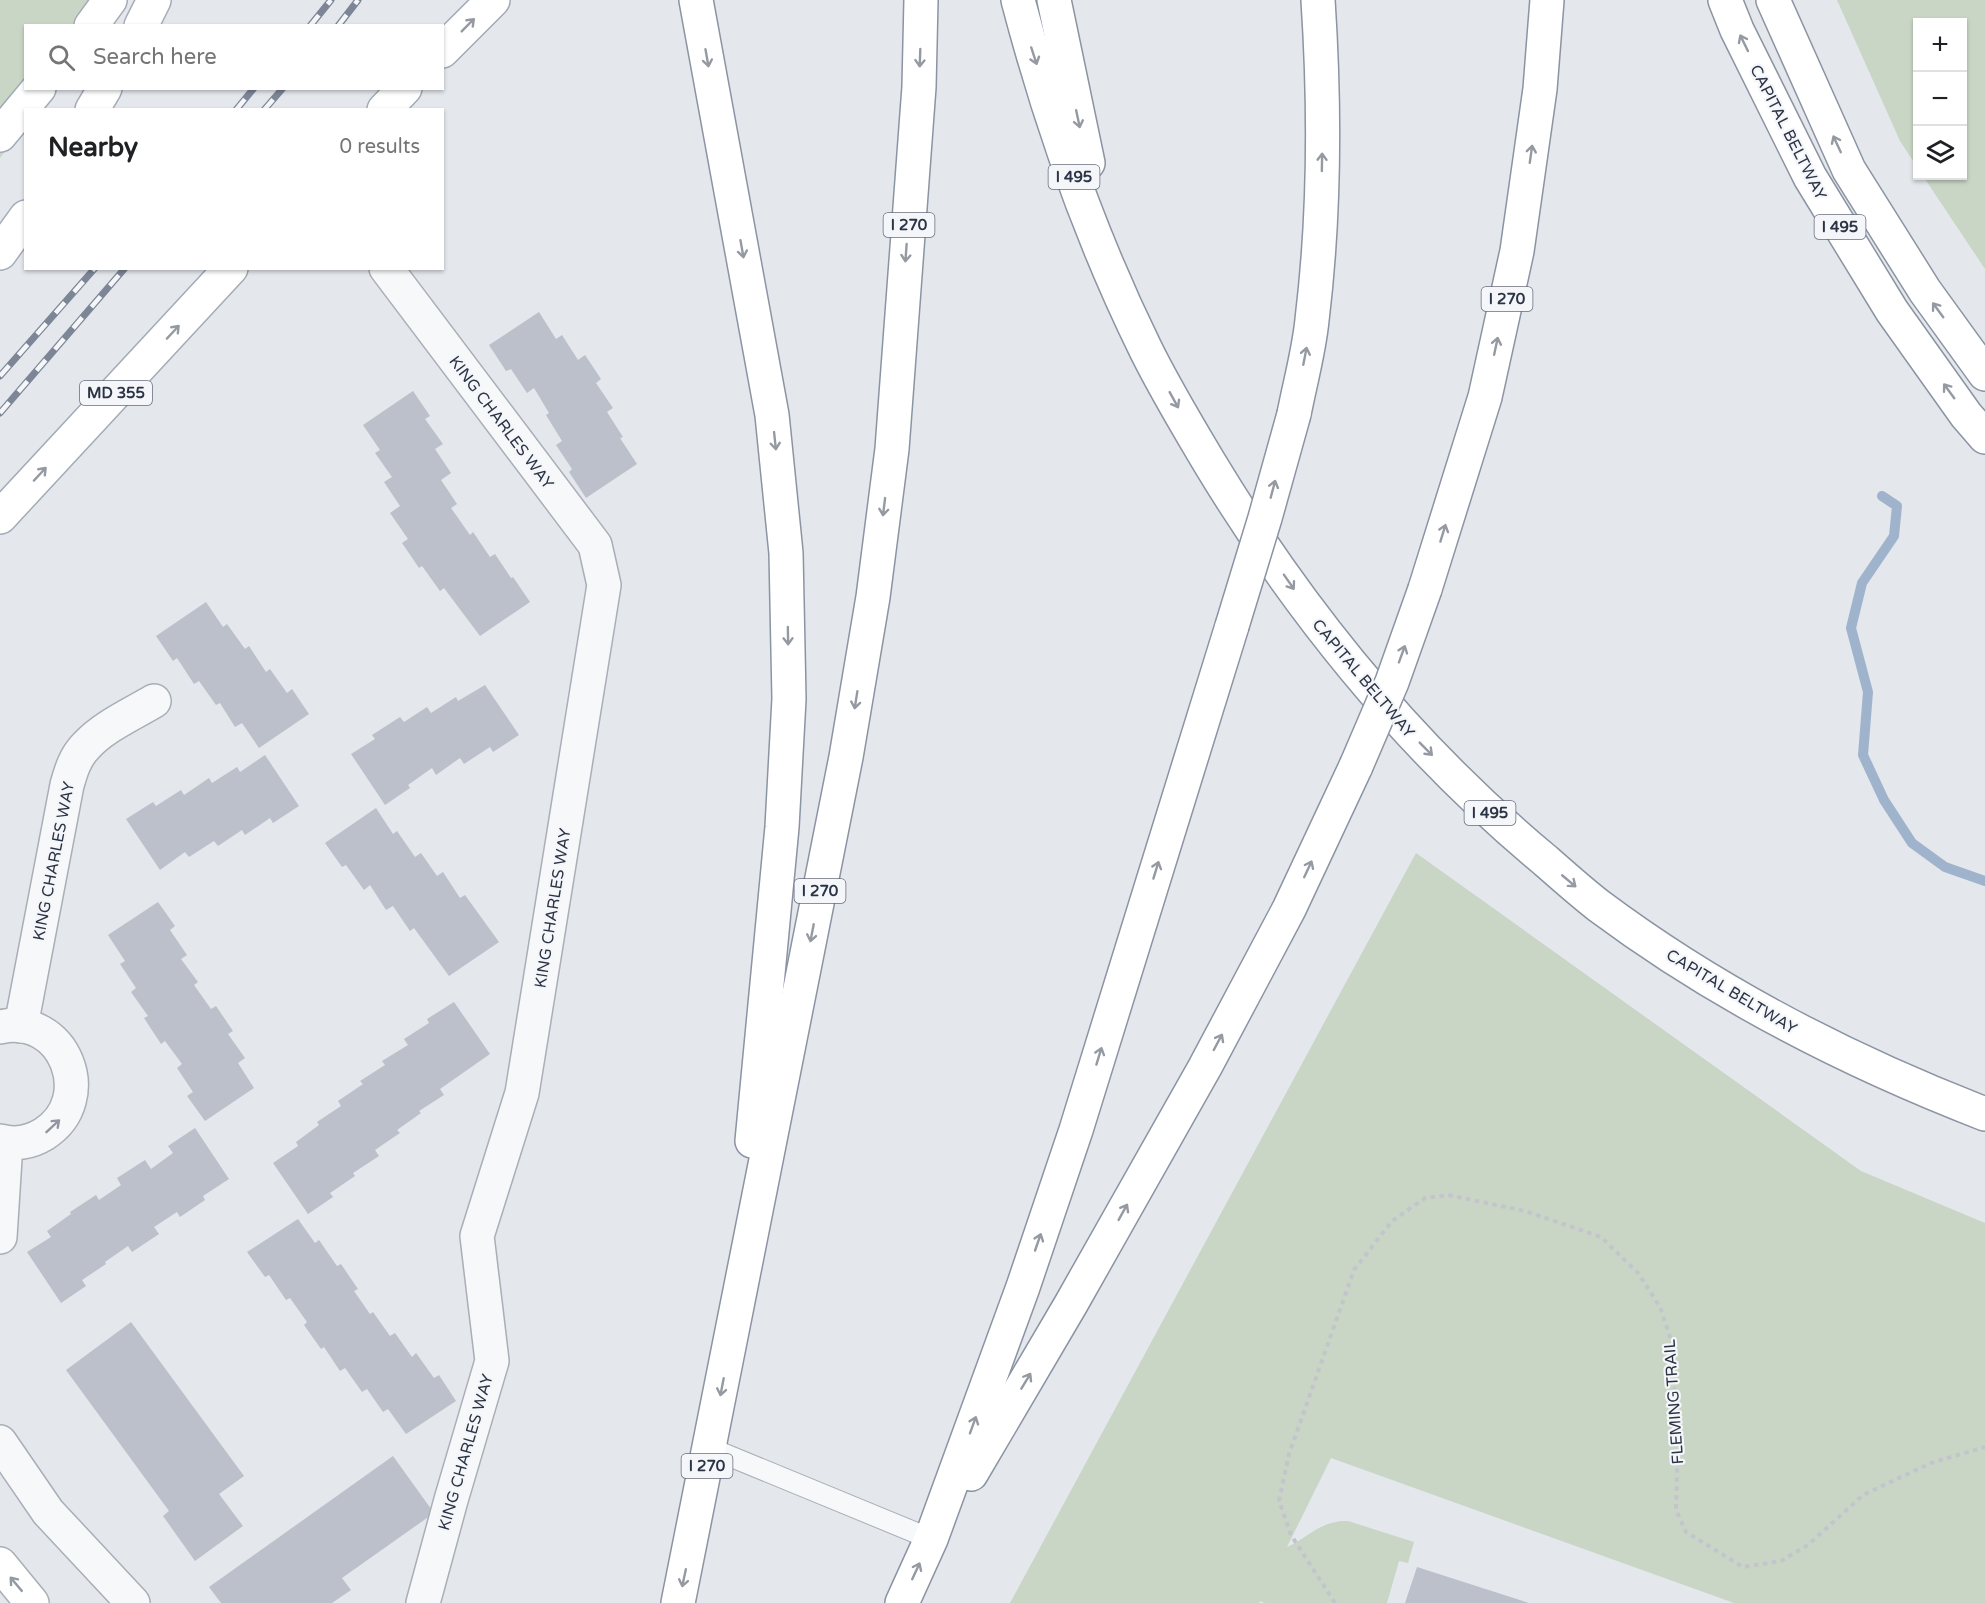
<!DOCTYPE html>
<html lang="en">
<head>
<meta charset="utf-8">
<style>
	body { margin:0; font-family:"Varela Round",sans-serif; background:#f6f6f6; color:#202124 }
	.controls { position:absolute; right:18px; top:18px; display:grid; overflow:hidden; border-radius:0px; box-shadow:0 2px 4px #0004 }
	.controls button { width:54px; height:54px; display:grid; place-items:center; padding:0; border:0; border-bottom:2px solid #e0e0e0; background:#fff; color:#202124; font:30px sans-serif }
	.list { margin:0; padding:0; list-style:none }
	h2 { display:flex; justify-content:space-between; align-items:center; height:78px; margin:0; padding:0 24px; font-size:26px }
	h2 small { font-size:20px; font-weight:400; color:#757577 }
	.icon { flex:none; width:33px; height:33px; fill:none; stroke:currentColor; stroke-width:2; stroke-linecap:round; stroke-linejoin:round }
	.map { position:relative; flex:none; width:1985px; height:1603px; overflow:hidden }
	.search { position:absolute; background:#fff; box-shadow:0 2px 4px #0004; left:24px; top:24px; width:420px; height:66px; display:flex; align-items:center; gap:15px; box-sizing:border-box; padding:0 21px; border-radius:0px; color:#757577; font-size:22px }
	.panel { position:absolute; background:#fff; box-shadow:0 2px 4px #0004; left:24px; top:108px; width:420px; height:162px; border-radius:0px }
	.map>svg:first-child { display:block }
	.green { fill:#c9d6c5 }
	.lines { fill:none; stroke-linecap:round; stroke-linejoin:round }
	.stream { stroke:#9fb4cc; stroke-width:10 }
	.building { fill:#bbc0ca }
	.lane-casing { stroke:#a9aeb7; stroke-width:22 }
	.street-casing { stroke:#a9aeb7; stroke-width:36 }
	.secondary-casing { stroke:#a9aeb7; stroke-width:36 }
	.primary-casing { stroke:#a3abb8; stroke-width:36 }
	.highway-casing { stroke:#8b94a3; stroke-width:36 }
	.path { stroke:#c2c5cb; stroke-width:4; stroke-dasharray:4.5 4.5; stroke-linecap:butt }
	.lane { stroke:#f7f8fa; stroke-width:20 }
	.street { stroke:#f7f8fa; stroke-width:33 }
	.secondary { stroke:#fff; stroke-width:33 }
	.primary { stroke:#fff; stroke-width:33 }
	.highway { stroke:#fff; stroke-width:33 }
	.rail-casing { stroke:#7d8696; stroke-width:7 }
	.rail { stroke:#f4f6f9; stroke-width:4.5; stroke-dasharray:14; stroke-linecap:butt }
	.highway-bridge-casing { stroke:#8b94a3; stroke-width:36; stroke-linecap:butt }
	.highway-bridge { stroke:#fff; stroke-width:33 }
	.oneway { stroke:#959aa2 }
	.oneway2 { stroke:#9196a0 }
	.labels { text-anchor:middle; stroke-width:4.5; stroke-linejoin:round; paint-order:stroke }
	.shield { fill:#f4f6f9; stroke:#676e7b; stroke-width:1.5 }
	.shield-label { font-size:15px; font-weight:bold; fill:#2b3445 }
	.street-label { font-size:16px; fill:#2b3445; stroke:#f4f6f9 }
</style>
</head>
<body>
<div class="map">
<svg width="1985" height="1603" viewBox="0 0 1985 1603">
	<rect width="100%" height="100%" fill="#e4e7ec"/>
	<!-- green -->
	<g class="green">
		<path d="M0 0H103L90 25 26 26 25 125 0 158Z"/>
		<path d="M1837 0H1985V269L1923 176H1962V22H1918L1917 167 1900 141Z"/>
		<path d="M1416 853 1861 1171 1985 1223V1603H1734L1331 1458 1287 1547C1309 1537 1321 1520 1348 1521L1414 1542 1408 1563 1399 1561 1387 1603H1265L1260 1601 1259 1603H1010Z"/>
	</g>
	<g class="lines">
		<!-- stream -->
		<path class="stream" d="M1882 496 1897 506 1894 536 1862 583 1851 628 1868 692 1863 755 1884 800 1912 843 1945 867 1985 881"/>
	</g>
	<!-- building -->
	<g class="building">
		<path d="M539 312 556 339 562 335 578 360 585 355 601 379 596 383 613 408 607 412 623 437 620 438 637 464 586 498 569 472 572 469 556 445 562 441 546 415 549 413 534 388 527 393 511 369 506 371 489 345Z"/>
		<path d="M413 391 430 416 425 419 443 444 435 449 451 473 441 480 457 504 451 508 470 535 473 532 490 557 495 554 511 578 513 577 530 602 480 636 444 588 440 591 422 566 419 568 402 543 408 539 390 513 400 506 384 482 392 477 375 453 380 450 363 425Z"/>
		<path d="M206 602 223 627 227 624 245 649 249 646 266 672 270 669 287 693 292 689 309 714 259 748 242 723 235 727 220 703 216 705 199 681 194 684 177 658 173 661 156 636Z"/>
		<path d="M485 685 519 735 493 752 490 747 464 764 460 758 436 775 432 768 408 785 410 788 385 805 351 754 375 739 372 735 400 717 404 722 427 707 431 713 456 697 458 701Z"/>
		<path d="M265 755 299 806 273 823 270 818 245 835 242 830 218 846 214 841 189 857 185 852 160 870 126 819 153 802 156 806 181 790 184 795 209 778 212 783 237 767 240 772Z"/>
		<path d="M376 808 393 834 397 831 415 857 421 853 437 876 443 872 460 898 465 895 499 942 449 976 414 928 410 931 393 906 386 910 370 885 364 890 346 865 342 867 325 843Z"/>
		<path d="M158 902 175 926 170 930 187 955 181 959 198 982 194 985 211 1009 216 1006 233 1031 228 1034 245 1058 238 1063 254 1088 205 1121 187 1096 193 1092 177 1068 182 1064 165 1041 161 1044 144 1018 148 1016 131 992 136 988 120 964 125 961 108 935Z"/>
		<path d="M454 1002 490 1054 440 1089 444 1095 419 1111 421 1113 397 1130 400 1133 375 1150 379 1156 353 1173 355 1176 330 1193 333 1197 308 1214 273 1163 298 1146 296 1142 319 1125 317 1122 341 1106 338 1101 363 1084 360 1081 385 1065 382 1061 408 1045 404 1039 429 1023 427 1019Z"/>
		<path d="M195 1128 229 1179 203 1196 205 1200 180 1217 177 1212 154 1227 159 1234 132 1252 128 1246 105 1262 106 1264 82 1280 86 1286 61 1303 27 1252 51 1237 47 1231 71 1214 70 1212 96 1195 99 1200 121 1185 117 1178 145 1160 151 1169 173 1153 168 1146Z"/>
		<path d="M298 1219 315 1243 319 1240 337 1266 341 1264 358 1289 354 1291 370 1314 373 1312 390 1336 395 1333 412 1357 416 1353 434 1378 439 1375 456 1401 406 1434 388 1409 383 1412 367 1389 362 1392 345 1368 340 1371 324 1347 321 1349 304 1325 307 1322 290 1298 286 1300 269 1275 265 1277 247 1252Z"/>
		<path d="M131 1322 244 1476 219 1494 243 1526 195 1561 163 1516 169 1511 66 1370Z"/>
		<path d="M393 1456 434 1513 342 1578 351 1590 332 1603H221L209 1587Z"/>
		<path d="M1417 1567 1529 1603H1405Z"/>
	</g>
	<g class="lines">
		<!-- lane casing -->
		<g class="lane-casing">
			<path id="lane" d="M710 1448 931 1539"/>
		</g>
		<!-- street casing -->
		<g class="street-casing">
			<g id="street">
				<path d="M386 268 595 545 604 585 522 1093 477 1236 492 1361 451 1500 423 1603"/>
				<path d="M21 1026 67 785C71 771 75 757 86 746 103 727 132 714 154 701"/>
				<path d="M0 1027C64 1012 99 1099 44 1134 31 1142 15 1145 0 1141"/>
				<path d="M0 1237 6 1143"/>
				<path d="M0 1442 48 1512 133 1603"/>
			</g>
		</g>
		<!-- secondary casing -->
		<g class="secondary-casing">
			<path id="secondary" d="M0 1564 32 1603"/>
		</g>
		<!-- primary casing -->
		<g class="primary-casing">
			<g id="primary">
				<path d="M91 26 110 0"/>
				<path d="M141 26 154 0"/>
				<path d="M442 51 493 0"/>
				<path d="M92 110 105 88"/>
				<path d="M384 110 405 88"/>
				<path d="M0 135 39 88"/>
				<path d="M0 253 26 217"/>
				<path d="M0 517 231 268"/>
			</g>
		</g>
		<!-- highway casing -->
		<g class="highway-casing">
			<g id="highway">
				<path d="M696 0 772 415 786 553 789 699 782 827 752 1141"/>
				<path d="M1018 0C1049 118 1091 238 1145 348 1164 387 1187 425 1209 462 1300 613 1410 748 1546 861 1563 876 1581 892 1599 906 1717 994 1848 1061 1985 1114"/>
				<path d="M1054 0 1088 163"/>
				<path d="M1725 0 1737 30 1810 177 1892 311 1966 415 1985 437"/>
				<path d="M1773 0 1849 170 1925 291 1985 374"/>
				<path d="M1294 414C1300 383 1309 351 1312 320 1325 213 1325 106 1318 0"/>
				<path d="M1425 589 1485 397 1517 251 1540 89 1547 0"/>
				<path d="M971 1474 1071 1304 1205 1067 1289 909 1356 766"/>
				<path d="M678 1603 846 757 873 597 892 449 919 87 921 0"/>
				<path d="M902 1603 931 1539 1023 1287 1076 1130 1232 626"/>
			</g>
		</g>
		<!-- path -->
		<path class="path" d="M1335 1603 1291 1535 1279 1501 1289 1454 1354 1270 1392 1221 1425 1198 1448 1195 1525 1211 1601 1237 1638 1273 1660 1307 1671 1340 1678 1437 1676 1510 1686 1532 1743 1567 1781 1561 1808 1545 1863 1495 1931 1463 1985 1447"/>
		<!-- lane -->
		<use href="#lane" class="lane"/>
		<!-- street -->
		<use href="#street" class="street"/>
		<!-- secondary -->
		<use href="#secondary" class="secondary"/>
		<!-- primary -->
		<use href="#primary" class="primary"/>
		<!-- highway -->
		<use href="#highway" class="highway"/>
		<!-- rail casing -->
		<g class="rail-casing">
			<g id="rail">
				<path d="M310 26 331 0"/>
				<path d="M338 26 358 0"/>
				<path d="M236 110 254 88"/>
				<path d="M264 110 283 88"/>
				<path d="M0 376 95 268"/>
				<path d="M0 413 125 268"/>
			</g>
		</g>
		<!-- rail -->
		<use href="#rail" class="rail"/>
		<!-- highway-bridge casing -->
		<g class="highway-bridge-casing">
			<g id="highway-bridge">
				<path d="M1232 626 1265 518 1294 414"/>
				<path d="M1356 766 1392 682 1425 589"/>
			</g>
		</g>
		<!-- highway-bridge -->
		<use href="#highway-bridge" class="highway-bridge"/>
	</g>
	<!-- one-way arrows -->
	<defs><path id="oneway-shaft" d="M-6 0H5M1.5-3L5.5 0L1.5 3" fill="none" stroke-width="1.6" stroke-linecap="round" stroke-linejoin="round" transform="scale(1.5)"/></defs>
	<g class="oneway">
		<use href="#oneway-shaft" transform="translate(468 25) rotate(-45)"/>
		<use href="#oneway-shaft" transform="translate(1744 43) rotate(-116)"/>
		<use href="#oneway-shaft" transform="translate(1034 56) rotate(72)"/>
		<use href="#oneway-shaft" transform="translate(707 58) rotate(80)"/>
		<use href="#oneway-shaft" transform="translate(920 58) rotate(92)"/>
		<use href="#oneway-shaft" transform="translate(1078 119) rotate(78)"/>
		<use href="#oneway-shaft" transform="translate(1837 144) rotate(-115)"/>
		<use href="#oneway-shaft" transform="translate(1531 154) rotate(-82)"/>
		<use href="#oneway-shaft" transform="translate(1322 162) rotate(-89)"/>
		<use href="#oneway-shaft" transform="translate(742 249) rotate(80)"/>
		<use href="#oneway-shaft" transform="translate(906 253) rotate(94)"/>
		<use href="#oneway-shaft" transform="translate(1938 310) rotate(-126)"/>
		<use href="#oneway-shaft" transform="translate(173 332) rotate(-47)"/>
		<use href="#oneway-shaft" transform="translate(1496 346) rotate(-78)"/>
		<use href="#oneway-shaft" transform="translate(1305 356) rotate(-79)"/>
		<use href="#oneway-shaft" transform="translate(1949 391) rotate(-126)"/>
		<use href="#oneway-shaft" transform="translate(1174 400) rotate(61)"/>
		<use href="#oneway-shaft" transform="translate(775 441) rotate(84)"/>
		<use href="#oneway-shaft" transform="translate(40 474) rotate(-47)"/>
		<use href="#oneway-shaft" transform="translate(1273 489) rotate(-75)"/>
		<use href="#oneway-shaft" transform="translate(884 507) rotate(97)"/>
		<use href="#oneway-shaft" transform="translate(1443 533) rotate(-73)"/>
		<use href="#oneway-shaft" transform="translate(1289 582) rotate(55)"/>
		<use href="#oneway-shaft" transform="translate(788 636) rotate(89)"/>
		<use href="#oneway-shaft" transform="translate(1402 654) rotate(-70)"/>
		<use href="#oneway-shaft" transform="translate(856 700) rotate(99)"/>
		<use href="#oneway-shaft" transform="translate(1426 749) rotate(45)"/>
		<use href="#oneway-shaft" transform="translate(1308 869) rotate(-65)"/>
		<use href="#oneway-shaft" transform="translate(1156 870) rotate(-73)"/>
		<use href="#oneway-shaft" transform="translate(1569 881) rotate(40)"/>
		<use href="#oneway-shaft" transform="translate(812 933) rotate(101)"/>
		<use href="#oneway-shaft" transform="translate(1218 1042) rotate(-62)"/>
		<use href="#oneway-shaft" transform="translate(1099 1056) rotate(-73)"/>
		<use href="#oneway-shaft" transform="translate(1123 1212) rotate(-61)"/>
		<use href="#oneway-shaft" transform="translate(1038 1242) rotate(-71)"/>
		<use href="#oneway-shaft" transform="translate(1026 1381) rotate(-59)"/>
		<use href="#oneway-shaft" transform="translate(722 1387) rotate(101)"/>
		<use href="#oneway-shaft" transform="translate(973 1425) rotate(-70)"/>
		<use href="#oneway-shaft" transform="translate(916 1571) rotate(-65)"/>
		<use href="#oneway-shaft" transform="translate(684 1578) rotate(102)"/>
		<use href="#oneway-shaft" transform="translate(16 1584) rotate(-130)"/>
	</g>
	<use class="oneway2" href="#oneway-shaft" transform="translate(53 1126) rotate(-43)"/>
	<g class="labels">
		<!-- shield labels -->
		<g class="shield">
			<rect x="1048.5" y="165" width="51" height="24" rx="4.5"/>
			<rect x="883.5" y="213" width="51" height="24" rx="4.5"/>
			<rect x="1814.5" y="215" width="51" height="24" rx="4.5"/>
			<rect x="1481.5" y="287" width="51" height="24" rx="4.5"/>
			<rect x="80" y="381" width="72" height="24" rx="4.5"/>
			<rect x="1464.5" y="801" width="51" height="24" rx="4.5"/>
			<rect x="794.5" y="879" width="51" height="24" rx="4.5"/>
			<rect x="681.5" y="1454" width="51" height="24" rx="4.5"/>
		</g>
		<g class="shield-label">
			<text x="1074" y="182">I 495</text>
			<text x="909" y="230">I 270</text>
			<text x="1840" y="232">I 495</text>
			<text x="1507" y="304">I 270</text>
			<text x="116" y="398">MD 355</text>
			<text x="1490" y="818">I 495</text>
			<text x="820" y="896">I 270</text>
			<text x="707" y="1471">I 270</text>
		</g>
		<!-- street labels -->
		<g class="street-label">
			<text transform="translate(1789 132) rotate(63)" y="6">CAPITAL BELTWAY</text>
			<text transform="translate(502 422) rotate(53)" y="6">KING CHARLES WAY</text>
			<text transform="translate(1364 678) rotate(50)" y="6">CAPITAL BELTWAY</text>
			<text transform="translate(53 861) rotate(-79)" y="6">KING CHARLES WAY</text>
			<text transform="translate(552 908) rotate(-81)" y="6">KING CHARLES WAY</text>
			<text transform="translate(1732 991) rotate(31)" y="6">CAPITAL BELTWAY</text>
			<text transform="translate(1673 1402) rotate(-94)" y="6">FLEMING TRAIL</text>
			<text transform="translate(465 1452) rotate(-74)" y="6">KING CHARLES WAY</text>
		</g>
	</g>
</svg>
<div class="controls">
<button>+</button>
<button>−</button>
<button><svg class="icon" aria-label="layers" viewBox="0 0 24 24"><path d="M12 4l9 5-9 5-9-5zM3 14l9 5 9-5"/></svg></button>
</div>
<div class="search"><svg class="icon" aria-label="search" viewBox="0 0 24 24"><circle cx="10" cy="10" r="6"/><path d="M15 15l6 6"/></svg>Search here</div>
<section class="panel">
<h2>Nearby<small>0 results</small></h2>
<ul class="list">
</ul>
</section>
</div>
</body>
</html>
